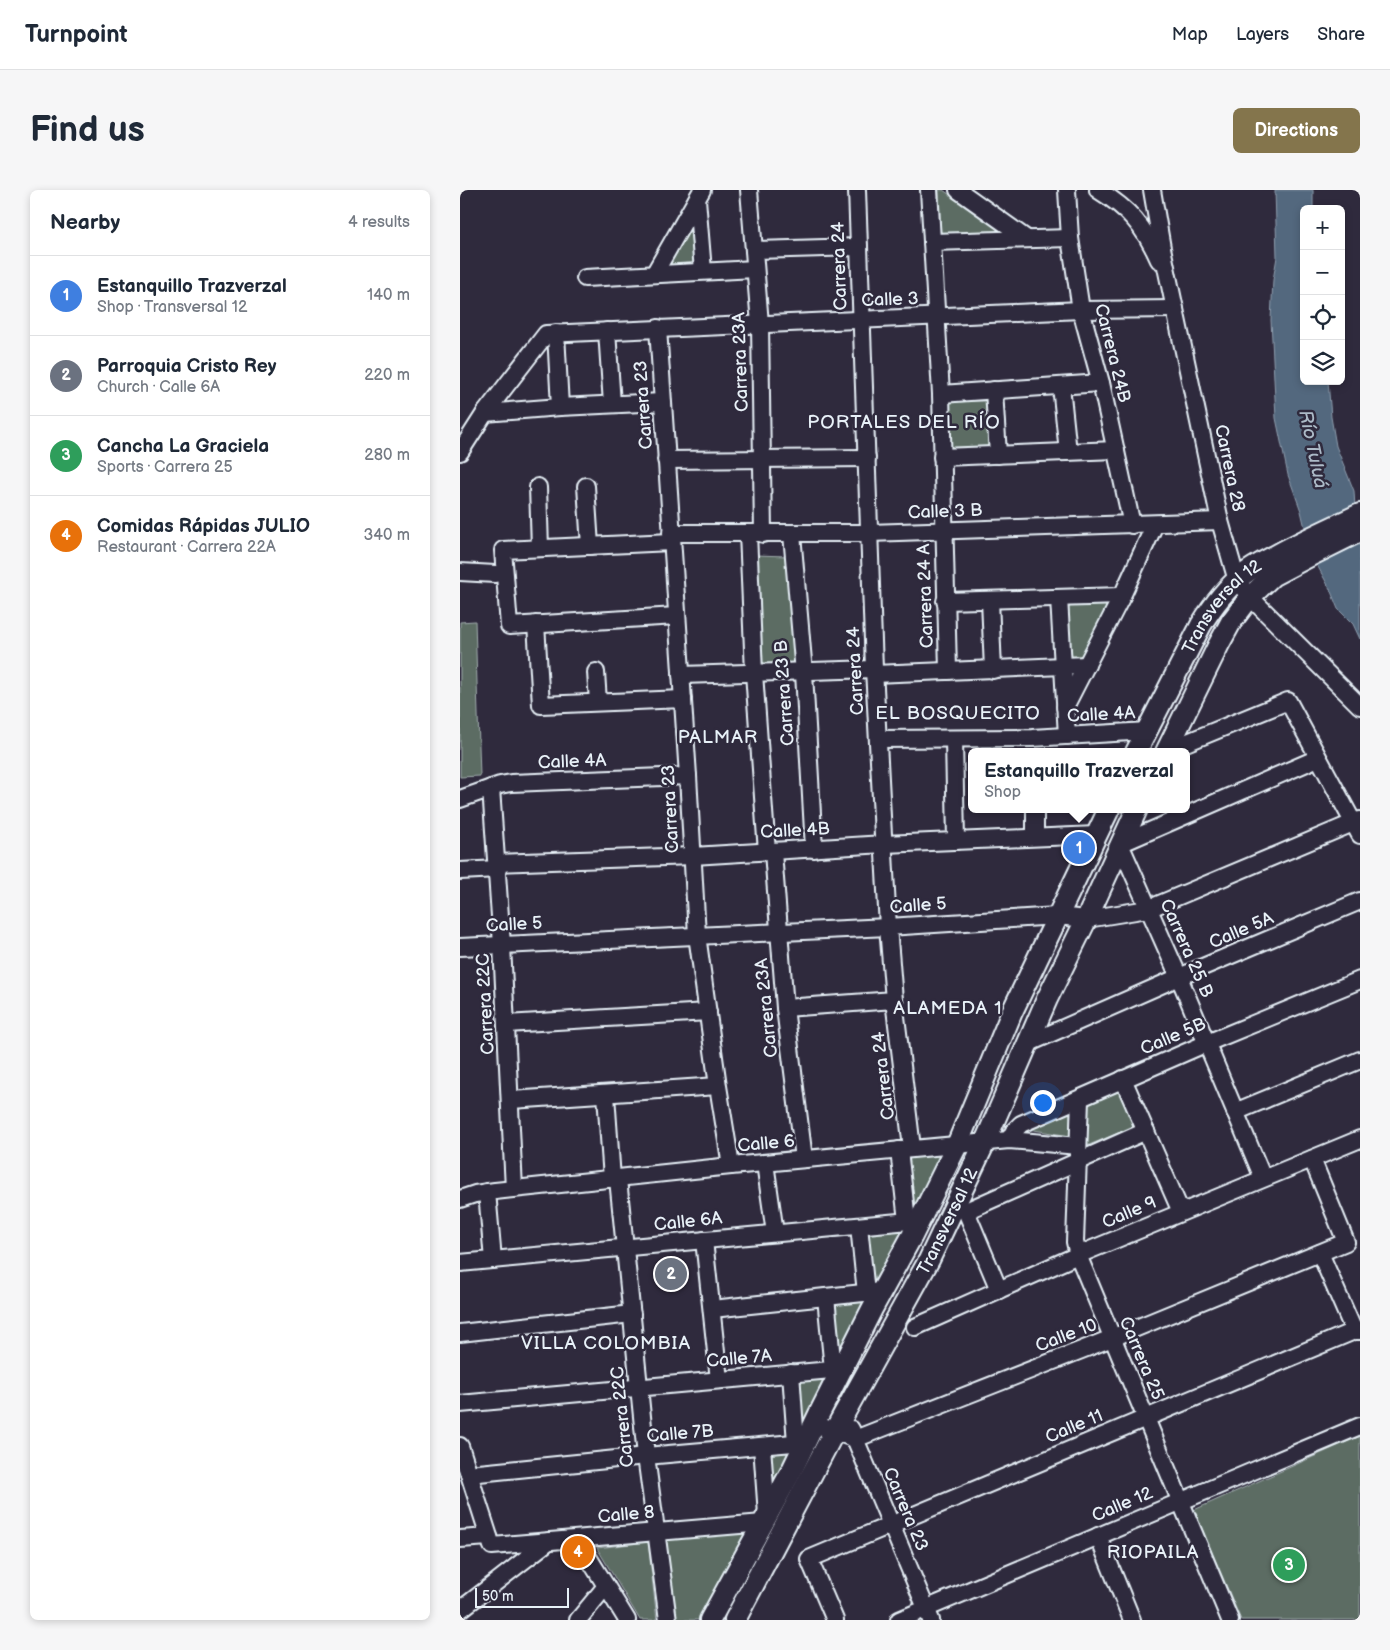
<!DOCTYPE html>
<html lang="en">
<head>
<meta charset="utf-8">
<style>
	body { margin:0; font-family:"Balsamiq Sans",sans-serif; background:#f6f6f7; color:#1f2937 }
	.controls { position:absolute; right:15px; top:15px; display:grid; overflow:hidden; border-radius:8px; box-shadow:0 2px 8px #0003 }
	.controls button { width:45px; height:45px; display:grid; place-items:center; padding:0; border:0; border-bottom:1px solid #e0e1e3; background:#fff; color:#1f2937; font:25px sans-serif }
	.scale { position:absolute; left:15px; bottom:12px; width:94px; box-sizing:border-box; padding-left:5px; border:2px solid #e8f1f8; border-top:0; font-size:14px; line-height:18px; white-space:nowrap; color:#e8f1f8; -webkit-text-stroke:4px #2f2a3d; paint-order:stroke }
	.you { position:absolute; left:582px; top:912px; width:18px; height:18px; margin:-12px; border:4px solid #fff; border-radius:50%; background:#1a73e8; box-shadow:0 0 0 8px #1a73e833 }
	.badge { display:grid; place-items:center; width:32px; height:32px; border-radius:50%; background:#84754c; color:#fff; font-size:16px; font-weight:700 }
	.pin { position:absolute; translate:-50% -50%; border:2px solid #fff; box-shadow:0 1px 5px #0006 }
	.popup { position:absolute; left:508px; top:558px; width:222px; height:65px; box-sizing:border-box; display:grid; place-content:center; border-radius:8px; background:#fff; filter:drop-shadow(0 1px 4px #0005); font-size:16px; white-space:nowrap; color:#747a83 }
	.popup b { font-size:19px; color:#1f2937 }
	.popup::after { content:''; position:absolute; left:50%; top:100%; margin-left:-10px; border:10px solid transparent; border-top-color:#fff }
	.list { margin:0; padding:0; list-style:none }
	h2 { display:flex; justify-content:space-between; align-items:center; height:65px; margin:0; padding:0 20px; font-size:21px }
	h2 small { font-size:16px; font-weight:400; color:#747a83 }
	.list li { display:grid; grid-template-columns:32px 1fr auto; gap:15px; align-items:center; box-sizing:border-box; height:80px; padding:0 20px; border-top:1px solid #e0e1e3 }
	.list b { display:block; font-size:19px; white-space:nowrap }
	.list p { margin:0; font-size:16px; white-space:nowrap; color:#747a83 }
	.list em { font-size:16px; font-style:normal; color:#747a83 }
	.icon { flex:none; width:28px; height:28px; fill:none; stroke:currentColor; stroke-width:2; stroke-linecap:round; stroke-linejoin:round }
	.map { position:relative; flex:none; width:900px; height:1430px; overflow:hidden; border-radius:8px }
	header { display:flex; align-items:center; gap:30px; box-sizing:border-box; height:70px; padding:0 25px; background:#fff; border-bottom:1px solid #e0e1e3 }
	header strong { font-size:24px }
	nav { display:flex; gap:28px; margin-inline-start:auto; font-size:18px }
	.intro { display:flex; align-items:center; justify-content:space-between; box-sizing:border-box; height:120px; padding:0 30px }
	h1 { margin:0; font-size:35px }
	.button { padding:12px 22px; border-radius:8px; background:#84754c; color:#fff; font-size:18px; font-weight:700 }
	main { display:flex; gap:30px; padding:0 30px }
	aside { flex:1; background:#fff; border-radius:8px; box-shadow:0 2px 8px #0003 }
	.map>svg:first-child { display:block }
	.green { fill:#5c6c64; stroke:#a2aeae }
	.water { fill:#53687e; stroke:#8f9faf }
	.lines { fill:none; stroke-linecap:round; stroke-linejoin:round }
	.minor-casing { stroke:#e8f1f8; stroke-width:20 }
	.major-casing { stroke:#e8f1f8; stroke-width:24 }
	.minor { stroke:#2f2a3d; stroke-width:16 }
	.major { stroke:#2f2a3d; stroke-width:20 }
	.labels { text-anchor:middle; stroke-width:5; stroke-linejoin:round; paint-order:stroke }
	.street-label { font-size:18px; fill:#e8f1f8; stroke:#2f2a3d }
	.neighbourhood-label { font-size:19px; letter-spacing:1px; fill:#e8f1f8; stroke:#2f2a3d }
	.water-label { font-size:19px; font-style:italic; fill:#acbac7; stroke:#2f2a3d }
</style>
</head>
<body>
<header>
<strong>Turnpoint</strong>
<nav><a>Map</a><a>Layers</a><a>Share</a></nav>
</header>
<div class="intro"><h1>Find us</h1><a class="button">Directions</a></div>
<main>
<aside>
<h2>Nearby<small>4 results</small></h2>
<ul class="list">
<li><span class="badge" style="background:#3f7fe0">1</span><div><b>Estanquillo Trazverzal</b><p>Shop · Transversal 12</p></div><em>140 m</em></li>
<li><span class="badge" style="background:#6b7280">2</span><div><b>Parroquia Cristo Rey</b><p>Church · Calle 6A</p></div><em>220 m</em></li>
<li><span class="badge" style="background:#2e9e5b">3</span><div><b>Cancha La Graciela</b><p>Sports · Carrera 25</p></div><em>280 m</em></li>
<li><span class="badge" style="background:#e8710a">4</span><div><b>Comidas Rápidas JULIO</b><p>Restaurant · Carrera 22A</p></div><em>340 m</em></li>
</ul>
</aside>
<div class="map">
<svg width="900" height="1430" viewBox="0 0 900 1430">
	<rect width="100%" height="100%" fill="#2f2a3d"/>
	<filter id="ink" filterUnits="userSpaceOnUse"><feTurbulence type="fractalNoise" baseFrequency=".02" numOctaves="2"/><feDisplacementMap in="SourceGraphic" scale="10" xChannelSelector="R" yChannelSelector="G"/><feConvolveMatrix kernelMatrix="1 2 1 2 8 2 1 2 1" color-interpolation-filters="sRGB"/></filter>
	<g filter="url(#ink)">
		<!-- green -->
		<g class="green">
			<path d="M479 0H483L547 44 481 48Z"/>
			<path d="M232 29 238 77 203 81Z"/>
			<path d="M526 211 529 259H488L487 212Z"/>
			<path d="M294 365 327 366 334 475 301 478Z"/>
			<path d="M604 415H647L623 470 608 471Z"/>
			<path d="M15 431 20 586 0 587V432Z"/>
			<path d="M658 898 673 937 624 957 627 912Z"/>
			<path d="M610 920V946L568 939Z"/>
			<path d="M486 961 453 1026 444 965Z"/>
			<path d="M446 1037 419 1095 411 1097 406 1042Z"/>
			<path d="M412 1107 377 1174 372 1111Z"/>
			<path d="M370 1187 342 1245 338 1190Z"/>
			<path d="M900 1246V1430H781L734 1320Z"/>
			<path d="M337 1258 311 1306 307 1261Z"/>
			<path d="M290 1340 240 1430H215L204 1350Z"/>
			<path d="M188 1352 197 1430H180L137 1358Z"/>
		</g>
		<!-- water -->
		<path class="water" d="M815 0H853V19H844V191H868L871 227 876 256 894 301 895 318 900 324V449L893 434 878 419 870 399 857 375 853 357 845 338 841 321 828 285 816 228 811 130 813 90 817 67Z"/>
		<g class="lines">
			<!-- minor casing -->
			<g class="minor-casing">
				<g id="minor">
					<path d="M289 0 300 134 303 344"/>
					<path d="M397 0 414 479 428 737 434 810 452 958"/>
					<path d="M469 0 481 204 488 481"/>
					<path d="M498 0 567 49"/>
					<path d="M607 0 610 48 621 120 641 193 672 335"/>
					<path d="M638 0C669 19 684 36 699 70"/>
					<path d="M692 0 702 58 760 331 777 391 790 407 900 516"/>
					<path d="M237 9 243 81"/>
					<path d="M472 52 610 48"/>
					<path d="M294 60 399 57"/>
					<path d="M194 84 242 0"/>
					<path d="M125 88 295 79"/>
					<path d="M198 138 228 586 237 745 258 896 271 976"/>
					<path d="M147 141 152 214"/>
					<path d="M96 143 100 217"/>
					<path d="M601 196 608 262"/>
					<path d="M534 200 538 265"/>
					<path d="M481 204 641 193"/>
					<path d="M25 223 100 217 202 212"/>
					<path d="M0 262 25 223 86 144 621 120 715 119"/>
					<path d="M482 267 656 260"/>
					<path d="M206 270 407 268"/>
					<path d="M126 296 130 356"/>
					<path d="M78 297 80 358"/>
					<path d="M211 343H409L760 331"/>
					<path d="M288 343 294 483 307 662"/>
					<path d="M332 344 344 483 354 659"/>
					<path d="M211 352 43 360 49 436 217 426"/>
					<path d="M0 382 35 384"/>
					<path d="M599 408 607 546"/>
					<path d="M530 410 533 480"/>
					<path d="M485 411 662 406"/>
					<path d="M76 434 81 515 223 509"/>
					<path d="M136 482 138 512"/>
					<path d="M414 484 627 475"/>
					<path d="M221 485 414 479"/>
					<path d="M605 517 662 406 695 334"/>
					<path d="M418 549 572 548 687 541"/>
					<path d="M494 549 496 651"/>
					<path d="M706 561 828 511 900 645"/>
					<path d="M31 598 42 755 54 999"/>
					<path d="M0 609 40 595 51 593 228 586"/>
					<path d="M575 619V647"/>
					<path d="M313 662 325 818 344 969"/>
					<path d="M37 673 233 666 424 654 636 645"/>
					<path d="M0 681 38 679"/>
					<path d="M0 757 428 737 597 726 627 729 688 719 900 630"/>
					<path d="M325 818 434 810"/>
					<path d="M46 834 248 822"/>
					<path d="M567 854 719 787 900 711"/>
					<path d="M663 889 721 1022"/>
					<path d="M146 905 152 989"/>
					<path d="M620 909 615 1052 618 1065 770 1430"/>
					<path d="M51 910 258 896"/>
					<path d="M775 922 900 870"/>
					<path d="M549 950 554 941 561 934 747 853 900 790"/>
					<path d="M439 960 447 1031"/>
					<path d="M305 973 315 1043"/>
					<path d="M803 988 719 787 660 654 858 568"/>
					<path d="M158 989 186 1266 208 1430"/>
					<path d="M27 1002 33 1070"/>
					<path d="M0 1009 15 1004 35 1001 271 976 549 950 618 956"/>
					<path d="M399 1036 406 1103"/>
					<path d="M244 1050 259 1190"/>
					<path d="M860 1063 894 1141H900"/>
					<path d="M0 1073 460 1030"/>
					<path d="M539 1100 506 1021 686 941"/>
					<path d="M366 1107 373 1180"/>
					<path d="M252 1119 422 1101"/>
					<path d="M455 1137 618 1065 900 949"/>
					<path d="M0 1143 172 1124"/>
					<path d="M331 1183 336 1253"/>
					<path d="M0 1214 382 1179"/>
					<path d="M363 1237 395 1249 652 1148 886 1052 852 969"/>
					<path d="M391 1239 471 1430"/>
					<path d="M0 1256 32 1356 303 1333"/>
					<path d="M302 1256 307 1325"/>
					<path d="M9 1284 186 1266 345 1252"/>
					<path d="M638 1346 672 1430"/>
					<path d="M0 1349 29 1347"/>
					<path d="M117 1349 167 1430"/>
					<path d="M0 1420 89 1351"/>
					<path d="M118 1430 146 1396"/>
					<path d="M375 1430 349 1369 894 1141"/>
					<path d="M439 1430 900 1236"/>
				</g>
			</g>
			<!-- major casing -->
			<g class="major-casing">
				<g id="major">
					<path id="s1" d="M676 562 741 435C752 417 766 398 783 385 794 376 807 370 820 363 846 349 873 337 900 324"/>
					<path d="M706 562 759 454 771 432 790 407 812 386 852 365 900 341"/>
					<path d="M250 1430 332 1280 360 1222 412 1119 452 1046 497 955 552 822 649 619"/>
					<path id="s2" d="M275 1430 374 1242 469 1070 525 952 587 809 627 728 677 619"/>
				</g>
			</g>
			<!-- minor -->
			<use href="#minor" class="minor"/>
			<!-- major -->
			<use href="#major" class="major"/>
		</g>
	</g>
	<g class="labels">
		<!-- street labels -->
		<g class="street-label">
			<text transform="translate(379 76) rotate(-92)" y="6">Carrera 24</text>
			<text transform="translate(430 109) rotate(-2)" y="6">Calle 3</text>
			<text transform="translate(653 163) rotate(76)" y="6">Carrera 24B</text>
			<text transform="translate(280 172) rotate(-92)" y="6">Carrera 23A</text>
			<text transform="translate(183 215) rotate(-94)" y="6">Carrera 23</text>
			<text transform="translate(770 278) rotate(78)" y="6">Carrera 28</text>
			<text transform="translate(485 321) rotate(-2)" y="6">Calle 3 B</text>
			<text transform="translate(465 406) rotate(-92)" y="6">Carrera 24 A</text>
			<text dy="6" stroke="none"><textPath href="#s1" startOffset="170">Transversal 12</textPath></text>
			<text transform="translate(395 481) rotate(-93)" y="6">Carrera 24</text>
			<text transform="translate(324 503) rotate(-94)" y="6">Carrera 23 B</text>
			<text transform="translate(641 524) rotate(-3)" y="6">Calle 4A</text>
			<text transform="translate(112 571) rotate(-2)" y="6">Calle 4A</text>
			<text transform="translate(210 619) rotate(-93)" y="6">Carrera 23</text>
			<text transform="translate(335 640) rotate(-3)" y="6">Calle 4B</text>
			<text transform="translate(458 715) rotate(-4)" y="6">Calle 5</text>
			<text transform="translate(54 734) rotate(-3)" y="6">Calle 5</text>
			<text transform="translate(781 740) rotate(-23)" y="6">Calle 5A</text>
			<text transform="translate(727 758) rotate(66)" y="6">Carrera 25 B</text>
			<text transform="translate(25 814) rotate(-93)" y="6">Carrera 22C</text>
			<text transform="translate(306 818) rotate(-96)" y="6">Carrera 23A</text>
			<text transform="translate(713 846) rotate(-23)" y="6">Calle 5B</text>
			<text transform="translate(423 886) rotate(-97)" y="6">Carrera 24</text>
			<text transform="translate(306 953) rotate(-5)" y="6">Calle 6</text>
			<text transform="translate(669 1022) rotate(-23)" y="6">Calle 9</text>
			<text dy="6" stroke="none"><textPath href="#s2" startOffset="452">Transversal 12</textPath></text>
			<text transform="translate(228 1031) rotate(-6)" y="6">Calle 6A</text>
			<text transform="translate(606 1145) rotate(-21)" y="6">Calle 10</text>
			<text transform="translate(279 1168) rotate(-5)" y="6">Calle 7A</text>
			<text transform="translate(682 1168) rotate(67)" y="6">Carrera 25</text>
			<text transform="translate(162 1227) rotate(-96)" y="6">Carrera 22C</text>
			<text transform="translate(614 1236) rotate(-23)" y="6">Calle 11</text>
			<text transform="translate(220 1243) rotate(-5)" y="6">Calle 7B</text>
			<text transform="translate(662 1314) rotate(-23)" y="6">Calle 12</text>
			<text transform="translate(446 1319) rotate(67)" y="6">Carrera 23</text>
			<text transform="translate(166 1324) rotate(-5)" y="6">Calle 8</text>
		</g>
		<!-- neighbourhood labels -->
		<g class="neighbourhood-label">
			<text x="444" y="238">PORTALES DEL RÍO</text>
			<text x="498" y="529">EL BOSQUECITO</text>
			<text x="258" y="553">PALMAR</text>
			<text x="488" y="824">ALAMEDA 1</text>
			<text x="146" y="1159">VILLA COLOMBIA</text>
			<text x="693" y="1368">RIOPAILA</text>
		</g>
		<!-- water labels -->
		<g class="water-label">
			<text transform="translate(854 259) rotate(78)" y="7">Río Tuluá</text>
		</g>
	</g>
</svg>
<div class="controls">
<button>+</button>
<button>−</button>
<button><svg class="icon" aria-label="locate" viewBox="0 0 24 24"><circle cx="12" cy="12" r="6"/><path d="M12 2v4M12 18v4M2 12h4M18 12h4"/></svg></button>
<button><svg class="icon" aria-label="layers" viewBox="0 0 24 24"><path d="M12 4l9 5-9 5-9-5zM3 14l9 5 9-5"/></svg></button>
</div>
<div class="scale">50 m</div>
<div class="you"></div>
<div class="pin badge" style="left:619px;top:658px;background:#3f7fe0">1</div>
<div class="popup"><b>Estanquillo Trazverzal</b>Shop</div>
<div class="pin badge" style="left:211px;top:1084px;background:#6b7280">2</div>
<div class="pin badge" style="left:829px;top:1375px;background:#2e9e5b">3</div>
<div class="pin badge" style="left:118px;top:1362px;background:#e8710a">4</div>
</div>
</main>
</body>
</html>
